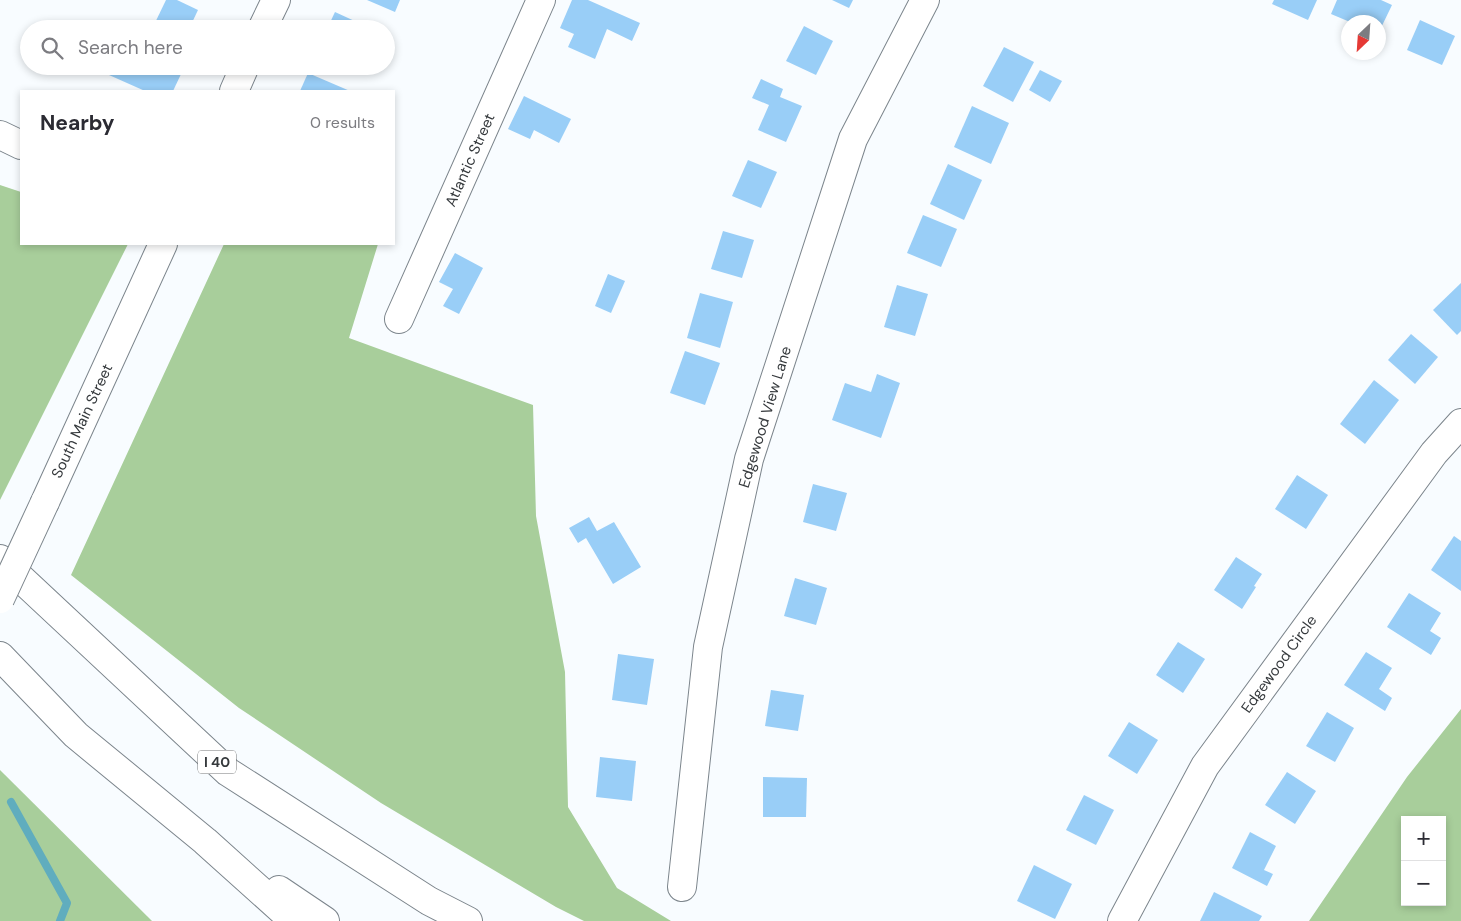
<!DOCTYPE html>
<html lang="en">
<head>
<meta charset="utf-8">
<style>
	body { margin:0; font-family:"DM Sans",sans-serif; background:#f7f7f7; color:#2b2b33 }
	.controls { position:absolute; right:15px; bottom:15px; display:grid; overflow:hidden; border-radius:0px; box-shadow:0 2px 8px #0003 }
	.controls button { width:45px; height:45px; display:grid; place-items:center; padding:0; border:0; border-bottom:1px solid #e1e1e2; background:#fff; color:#2b2b33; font:25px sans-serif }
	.compass { position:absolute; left:1341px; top:15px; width:45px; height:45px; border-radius:50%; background:#fff; box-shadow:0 2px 8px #0003; rotate:205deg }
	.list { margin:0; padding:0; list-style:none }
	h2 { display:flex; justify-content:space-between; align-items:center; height:65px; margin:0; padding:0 20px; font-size:21px }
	h2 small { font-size:16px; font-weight:400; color:#7c7c81 }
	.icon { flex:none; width:28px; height:28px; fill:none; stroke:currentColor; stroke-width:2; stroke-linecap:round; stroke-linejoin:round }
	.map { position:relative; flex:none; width:1461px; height:921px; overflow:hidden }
	.search { position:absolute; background:#fff; box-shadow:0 2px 8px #0003; left:20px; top:20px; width:375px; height:55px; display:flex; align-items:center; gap:12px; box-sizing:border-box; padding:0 18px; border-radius:28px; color:#7c7c81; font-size:19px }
	.panel { position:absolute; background:#fff; box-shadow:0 2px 8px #0003; left:20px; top:90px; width:375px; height:155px; border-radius:0px }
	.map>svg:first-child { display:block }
	.forest { fill:#a8ce9b; fill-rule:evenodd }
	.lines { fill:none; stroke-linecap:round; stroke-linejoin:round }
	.stream { stroke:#60adbe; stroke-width:8 }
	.building { fill:#99cef7 }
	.minor-casing { stroke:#7c858c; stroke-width:30 }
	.major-casing { stroke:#7c858c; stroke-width:30 }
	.highway-casing { stroke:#7c858c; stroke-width:30 }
	.minor { stroke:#fff; stroke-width:28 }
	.major { stroke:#fff; stroke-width:28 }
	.highway { stroke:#fff; stroke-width:28 }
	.major-bridge-casing { stroke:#7c858c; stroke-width:30; stroke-linecap:butt }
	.major-bridge { stroke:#fff; stroke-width:28 }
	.labels { text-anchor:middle; stroke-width:4; stroke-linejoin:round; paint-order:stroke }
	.shield { fill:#fff; stroke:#727476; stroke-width:1 }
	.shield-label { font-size:14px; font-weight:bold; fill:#35393c }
	.street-label { font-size:15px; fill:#35393c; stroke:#fff }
</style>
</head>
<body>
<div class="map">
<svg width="1461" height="921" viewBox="0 0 1461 921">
	<rect width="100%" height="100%" fill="#f8fcff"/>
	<!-- forest -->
	<g class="forest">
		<path d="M0 185 21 192V244H128L0 500Z"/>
		<path d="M224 244H378L349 338 533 405 536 516 565 672 568 807 617 888 671 921H584L556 907 381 803 239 708 71 575Z"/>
		<path d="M1461 709V921H1309L1407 777ZM1405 820H1442V902H1405Z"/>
		<path d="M0 770 152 921H0Z"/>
	</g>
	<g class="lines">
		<!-- stream -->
		<path class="stream" d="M11 802 67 903 60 921"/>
	</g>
	<!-- building -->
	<g class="building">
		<path d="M166 0H177L198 10 189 29H152Z"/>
		<path d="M367 0H400L395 12Z"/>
		<path d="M572 0H588L640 23 632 41 607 29 595 59 568 47 574 34 560 28Z"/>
		<path d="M832 0H853L849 8Z"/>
		<path d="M1274 0H1317L1308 20 1272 4Z"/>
		<path d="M1337 0H1381L1392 5 1378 34V22H1350L1331 14Z"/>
		<path d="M335 12 372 29H327Z"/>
		<path d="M1420 20 1455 36 1442 65 1407 50Z"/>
		<path d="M804 26 833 41 816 75 786 61Z"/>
		<path d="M1004 47 1034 62 1013 102 983 86Z"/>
		<path d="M113 66H169L182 72 173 91H145L109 75Z"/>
		<path d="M1040 70 1062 81 1050 102 1029 90Z"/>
		<path d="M308 73 350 91H300Z"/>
		<path d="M761 79 783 89 780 97 802 106 786 142 758 130 769 105 752 98Z"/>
		<path d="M524 96 571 119 559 143 534 130 530 139 508 129Z"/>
		<path d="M972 106 1009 123 991 164 954 147Z"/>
		<path d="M748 160 777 172 761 208 732 196Z"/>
		<path d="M948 164 982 180 964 220 930 204Z"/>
		<path d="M923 215 957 229 941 267 907 253Z"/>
		<path d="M723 231 754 240 742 278 711 269Z"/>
		<path d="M455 253 483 268 459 314 443 306 453 289 439 282Z"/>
		<path d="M608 274 625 281 611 313 595 306Z"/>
		<path d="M1461 283V331L1457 335 1433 310Z"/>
		<path d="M897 285 928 294 915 336 884 327Z"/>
		<path d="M700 293 733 302 720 348 687 338Z"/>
		<path d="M1411 334 1438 357 1415 384 1388 360Z"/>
		<path d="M685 351 720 363 705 405 670 393Z"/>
		<path d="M877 374 900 383 881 438 832 420 845 383 871 392Z"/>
		<path d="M1374 380 1399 400 1365 444 1340 424Z"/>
		<path d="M1297 475 1328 495 1306 529 1275 509Z"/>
		<path d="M813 484 847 493 836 531 803 522Z"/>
		<path d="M589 517 597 531 614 522 641 567 613 584 586 538 578 543 569 528Z"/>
		<path d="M1454 536 1461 541V591L1431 570Z"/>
		<path d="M1236 557 1262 574 1254 586 1256 587 1242 609 1214 590Z"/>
		<path d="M795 578 827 588 816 625 784 616Z"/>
		<path d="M1409 593 1441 613 1430 631 1441 638 1431 655 1387 627Z"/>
		<path d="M1178 642 1205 659 1183 693 1156 675Z"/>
		<path d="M1366 652 1392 668 1379 689 1392 698 1385 711 1344 685Z"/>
		<path d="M618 654 654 659 647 705 612 700Z"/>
		<path d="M771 690 804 695 798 731 765 726Z"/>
		<path d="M1327 712 1354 728 1335 762 1306 746Z"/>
		<path d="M1129 722 1158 740 1137 774 1108 756Z"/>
		<path d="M600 757 636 761 632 801 596 797Z"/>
		<path d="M1287 772 1316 791 1295 824 1265 805Z"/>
		<path d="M763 777 807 778 806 817H763Z"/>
		<path d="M1084 795 1114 810 1096 845 1066 830Z"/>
		<path d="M1250 832 1276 846 1264 870 1273 874 1267 886 1232 868Z"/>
		<path d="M1034 865 1072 884 1055 919 1017 901Z"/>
		<path d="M1214 892 1262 916 1259 921H1200Z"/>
	</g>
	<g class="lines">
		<!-- minor casing -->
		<g class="minor-casing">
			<g id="minor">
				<path d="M0 135 21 145"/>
				<path d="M399 319 541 0"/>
				<path d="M682 887 708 647 749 459 853 139 925 0"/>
				<path d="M1122 921 1205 766 1434 453 1461 423"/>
			</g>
		</g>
		<!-- major casing -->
		<g class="major-casing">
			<g id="major">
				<path d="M262 29 276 0"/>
				<path d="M234 91 245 66"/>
				<path d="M45 502 163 244"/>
			</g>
		</g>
		<!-- highway casing -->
		<g class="highway-casing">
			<g id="highway">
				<path d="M0 559 228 772 429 901 468 921"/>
				<path d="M0 656 76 735 205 841 294 921"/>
				<path d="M279 890 325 921"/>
			</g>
		</g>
		<!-- minor -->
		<use href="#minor" class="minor"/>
		<!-- major -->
		<use href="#major" class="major"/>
		<!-- highway -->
		<use href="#highway" class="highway"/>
		<!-- major-bridge casing -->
		<g class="major-bridge-casing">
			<path id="major-bridge" d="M0 599 45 502"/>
		</g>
		<!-- major-bridge -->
		<use href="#major-bridge" class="major-bridge"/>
	</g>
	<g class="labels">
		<!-- shield labels -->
		<rect class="shield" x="198" y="750.5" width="38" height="23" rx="4"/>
		<g class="shield-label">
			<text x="217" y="767">I 40</text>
		</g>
		<!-- street labels -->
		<g class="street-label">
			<text transform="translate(470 160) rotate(-66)" y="5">Atlantic Street</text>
			<text transform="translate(765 417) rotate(-73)" y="5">Edgewood View Lane</text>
			<text transform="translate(82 421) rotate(-65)" y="5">South Main Street</text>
			<text transform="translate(1279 664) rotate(-54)" y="5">Edgewood Circle</text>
		</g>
	</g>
</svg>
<div class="controls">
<button>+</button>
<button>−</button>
</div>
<svg class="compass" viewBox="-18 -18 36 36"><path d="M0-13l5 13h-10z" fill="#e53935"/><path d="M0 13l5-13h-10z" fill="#7c7c81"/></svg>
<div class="search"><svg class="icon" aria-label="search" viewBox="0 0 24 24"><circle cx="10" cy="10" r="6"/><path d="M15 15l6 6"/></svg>Search here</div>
<section class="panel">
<h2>Nearby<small>0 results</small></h2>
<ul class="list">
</ul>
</section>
</div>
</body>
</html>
